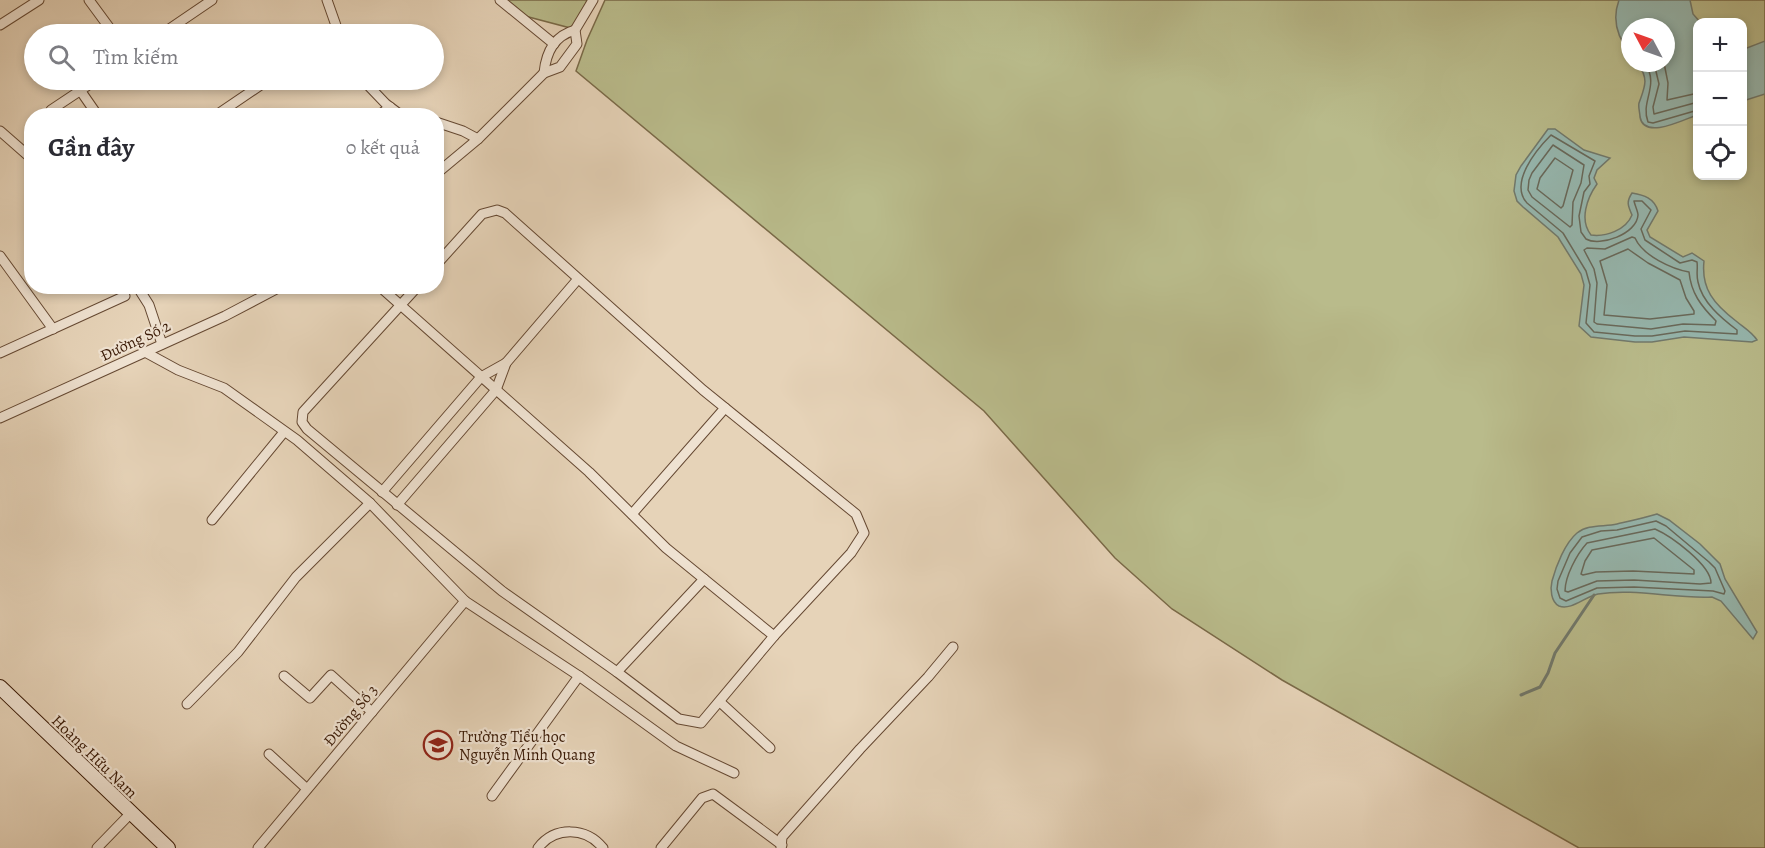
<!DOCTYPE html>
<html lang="vi">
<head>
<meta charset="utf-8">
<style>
	body { margin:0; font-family:Alegreya,serif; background:#f2f2f3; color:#2b2b33 }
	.controls { position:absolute; right:18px; top:18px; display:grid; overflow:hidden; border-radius:12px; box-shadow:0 3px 9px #0003 }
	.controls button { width:54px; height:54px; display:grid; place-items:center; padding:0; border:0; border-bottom:2px solid #e1e1e2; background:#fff; color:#2b2b33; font:30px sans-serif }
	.compass { position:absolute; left:1621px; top:18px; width:54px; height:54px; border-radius:50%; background:#fff; box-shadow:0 3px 9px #0003; rotate:311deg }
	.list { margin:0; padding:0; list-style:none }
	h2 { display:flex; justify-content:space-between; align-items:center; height:78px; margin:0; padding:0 24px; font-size:26px }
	h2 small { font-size:20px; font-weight:400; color:#7c7c81 }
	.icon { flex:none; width:33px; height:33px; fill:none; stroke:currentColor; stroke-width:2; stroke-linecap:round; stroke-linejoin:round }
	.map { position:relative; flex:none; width:1765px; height:848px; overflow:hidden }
	.search { position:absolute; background:#fff; box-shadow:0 3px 9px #0003; left:24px; top:24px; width:420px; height:66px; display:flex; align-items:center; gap:15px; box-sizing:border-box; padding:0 21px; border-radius:33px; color:#7c7c81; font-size:22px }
	.panel { position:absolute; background:#fff; box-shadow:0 3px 9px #0003; left:24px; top:108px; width:420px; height:186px; border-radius:24px }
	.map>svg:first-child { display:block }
	.green { fill:#b9bb8b; stroke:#7a6a48; stroke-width:1.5; fill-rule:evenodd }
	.water { fill:#96b8b0; stroke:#71796c; stroke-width:1.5 }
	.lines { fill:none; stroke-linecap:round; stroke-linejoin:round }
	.shore { stroke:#68695b; stroke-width:1.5 }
	.stream { stroke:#71796c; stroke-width:3 }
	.minor-casing { stroke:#654832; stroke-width:11 }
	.secondary-casing { stroke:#3a1a06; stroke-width:16 }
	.minor { stroke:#efe2d1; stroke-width:9 }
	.secondary { stroke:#efe2d1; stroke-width:14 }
	.labels { text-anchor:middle; stroke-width:4.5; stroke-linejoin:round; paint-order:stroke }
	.street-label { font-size:16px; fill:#3a1a06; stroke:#efe2d1 }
	.poi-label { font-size:16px; fill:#3a1a06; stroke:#efe2d1; text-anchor:start }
</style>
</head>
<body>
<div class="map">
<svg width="1765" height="848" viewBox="0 0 1765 848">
	<rect width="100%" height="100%" fill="#e6d3b8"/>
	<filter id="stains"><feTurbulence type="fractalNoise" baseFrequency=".00333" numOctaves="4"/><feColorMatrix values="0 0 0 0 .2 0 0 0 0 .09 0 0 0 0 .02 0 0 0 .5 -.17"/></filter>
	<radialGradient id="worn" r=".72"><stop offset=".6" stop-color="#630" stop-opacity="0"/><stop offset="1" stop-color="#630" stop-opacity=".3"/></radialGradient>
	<!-- green -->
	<g class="green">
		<path d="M503 0H587L578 30 525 16Z"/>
		<path d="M605 0H1765V848H1579L1282 680 1172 609 1115 558 984 411 576 71 587 40ZM1698 22H1742V176H1698ZM1630 27H1666V63H1630Z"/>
	</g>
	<!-- water -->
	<g class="water">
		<path d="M1619 0H1690L1693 14 1700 22H1698L1697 115C1683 120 1644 140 1640 117 1640 113 1638 107 1639 103 1645 86 1649 80 1638 63H1666V27H1630V53C1617 37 1612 19 1619 0Z"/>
		<path d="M1765 41V94L1743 101V47L1747 48Z"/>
		<path d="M1548 129H1555L1584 150 1610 158 1597 170 1594 178 1597 184C1587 198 1579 220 1591 235 1606 237 1626 230 1632 215 1628 206 1626 202 1632 193 1644 195 1654 198 1658 211L1647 230 1650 237 1683 257 1692 253 1704 261C1701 289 1714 304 1736 321 1743 327 1752 332 1757 340L1752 342 1684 337 1652 342H1635L1591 337 1579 326 1584 285 1581 274 1558 237 1523 207 1517 201 1514 191 1516 175 1521 166Z"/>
		<path d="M1657 514 1669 520 1700 544 1720 564 1725 579 1757 632 1753 639 1721 601 1712 597C1675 599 1635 588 1598 594 1586 596 1571 611 1559 606 1551 602 1550 589 1552 581 1556 566 1565 543 1577 533 1588 524 1604 527 1617 524 1630 521 1644 518 1657 514Z"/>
	</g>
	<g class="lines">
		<!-- shore -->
		<g class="shore">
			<path d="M1645 63C1660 86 1640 101 1648 122L1653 123 1698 110"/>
			<path d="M1654 63 1659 84 1653 107 1654 114 1698 102"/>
			<path d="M1664 63 1668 83 1667 100 1698 93"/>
			<path d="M1551 135 1595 161 1589 176 1590 184 1584 192 1579 216 1581 232 1586 239C1600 247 1637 234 1638 215 1638 211 1635 206 1634 201H1642L1651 210 1641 229 1645 240 1680 263 1692 260 1697 262C1698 268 1696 275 1698 282 1702 302 1721 318 1737 330V334L1685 331 1652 336H1635L1594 332 1586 323 1590 285 1586 271 1563 233 1527 203C1509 183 1536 150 1551 135Z"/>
			<path d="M1553 145 1584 165 1581 183 1573 202 1572 225 1570 227 1532 197 1528 190 1529 180 1532 173Z"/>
			<path d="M1555 158 1573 170 1563 206 1561 208 1537 189 1540 178Z"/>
			<path d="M1632 237 1635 238C1643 256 1672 269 1689 272 1691 293 1701 306 1716 321L1715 325 1683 324 1651 329 1597 324 1594 322 1597 283 1594 269 1584 250 1587 248 1605 249Z"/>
			<path d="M1628 249 1648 263 1680 280 1686 298 1694 311V314L1650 319 1604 315 1607 285 1600 261Z"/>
			<path d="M1656 521 1666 526 1709 562 1715 568 1725 591 1724 594 1713 591 1634 587 1597 588 1566 601 1560 598 1557 589 1558 581 1570 553 1582 537 1601 531 1617 530Z"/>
			<path d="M1655 529C1671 536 1711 565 1711 583L1700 584 1634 580 1597 581 1568 592 1565 591C1565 576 1577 554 1587 543Z"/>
			<path d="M1654 538 1694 570V574L1633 571 1596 572 1583 575 1581 574 1585 561 1592 550Z"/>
		</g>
		<!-- stream -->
		<path class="stream" d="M1521 695 1540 687 1548 673 1555 653 1594 595"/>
		<!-- minor casing -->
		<g class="minor-casing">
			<g id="minor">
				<path d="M89 0 114 34"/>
				<path d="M327 0 339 34"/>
				<path d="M500 0 554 44"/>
				<path d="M0 25 39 0"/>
				<path d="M162 34 212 0"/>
				<path d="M544 73C546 52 554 36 575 30"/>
				<path d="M363 80 386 104 402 116"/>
				<path d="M80 90 98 116"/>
				<path d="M51 110 96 80"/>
				<path d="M215 116 268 80"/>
				<path d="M378 116 390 107"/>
				<path d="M436 122 463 131 478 139"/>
				<path d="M0 131 32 159"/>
				<path d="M436 174 478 139 544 73 560 67 577 44 575 30 593 0"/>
				<path d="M0 256 53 329"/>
				<path d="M436 265 482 214 497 210 505 213 703 390 856 514 864 533 851 553 774 636"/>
				<path d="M137 286 149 305 162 344"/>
				<path d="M379 286 589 472 666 548 774 636 701 723 679 719 617 672 502 591 307 429 302 422 303 412 418 286"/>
				<path d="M145 352 178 370 224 388 297 440 370 503 465 601 579 676 676 746 734 773"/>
				<path d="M0 353 125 296"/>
				<path d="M0 418 225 316 282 286"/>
				<path d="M382 492 481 377 506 363"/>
				<path d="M397 505 496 390 506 363 578 279"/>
				<path d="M632 514 725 408"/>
				<path d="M212 520 284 432"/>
				<path d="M617 672 704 579"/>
				<path d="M284 676 310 698 331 675 372 712"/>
				<path d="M720 702 770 748"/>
				<path d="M187 704 238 652 296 577 370 503"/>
				<path d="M269 754 307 789"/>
				<path d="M492 796 579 676"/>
				<path d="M97 848 131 813"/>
				<path d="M258 848 465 601"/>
				<path d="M538 848C555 826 586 827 603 848"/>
				<path d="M661 848 702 798 713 794 782 845"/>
				<path d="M781 848 782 837 860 749 928 677 953 647"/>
			</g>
		</g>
		<!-- secondary casing -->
		<g class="secondary-casing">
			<path id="secondary" d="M0 687 168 848"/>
		</g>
		<!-- minor -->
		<use href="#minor" class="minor"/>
		<!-- secondary -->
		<use href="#secondary" class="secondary"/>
	</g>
	<!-- icons -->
	<defs>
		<g id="school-ring" transform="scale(1.5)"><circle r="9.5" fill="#efe2d1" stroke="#8f2418" stroke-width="1.5"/><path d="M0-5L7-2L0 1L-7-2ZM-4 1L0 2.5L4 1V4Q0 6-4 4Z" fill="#8f2418"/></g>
	</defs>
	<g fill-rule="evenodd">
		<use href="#school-ring" x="438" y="745"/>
	</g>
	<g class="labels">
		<!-- street labels -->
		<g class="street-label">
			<text transform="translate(135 340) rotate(-25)" y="6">Đường Số 2</text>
			<text transform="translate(350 715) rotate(-50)" y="6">Đường Số 3</text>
			<text transform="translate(95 756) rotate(44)" y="6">Hoàng Hữu Nam</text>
		</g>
		<!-- poi labels -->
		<g class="poi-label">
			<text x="459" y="742">Trường Tiểu học<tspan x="459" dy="18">Nguyễn Minh Quang</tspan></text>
		</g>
	</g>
	<rect width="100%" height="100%" filter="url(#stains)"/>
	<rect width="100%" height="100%" fill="url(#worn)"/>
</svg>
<div class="controls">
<button>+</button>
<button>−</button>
<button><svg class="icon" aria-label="locate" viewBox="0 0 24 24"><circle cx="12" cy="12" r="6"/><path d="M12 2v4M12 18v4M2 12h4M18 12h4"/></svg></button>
</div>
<svg class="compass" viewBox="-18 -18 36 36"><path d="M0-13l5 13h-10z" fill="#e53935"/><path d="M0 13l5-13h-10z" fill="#7c7c81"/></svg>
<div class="search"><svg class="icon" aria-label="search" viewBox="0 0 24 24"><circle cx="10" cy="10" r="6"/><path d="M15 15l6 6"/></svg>Tìm kiếm</div>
<section class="panel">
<h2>Gần đây<small>0 kết quả</small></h2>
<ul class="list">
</ul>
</section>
</div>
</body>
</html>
